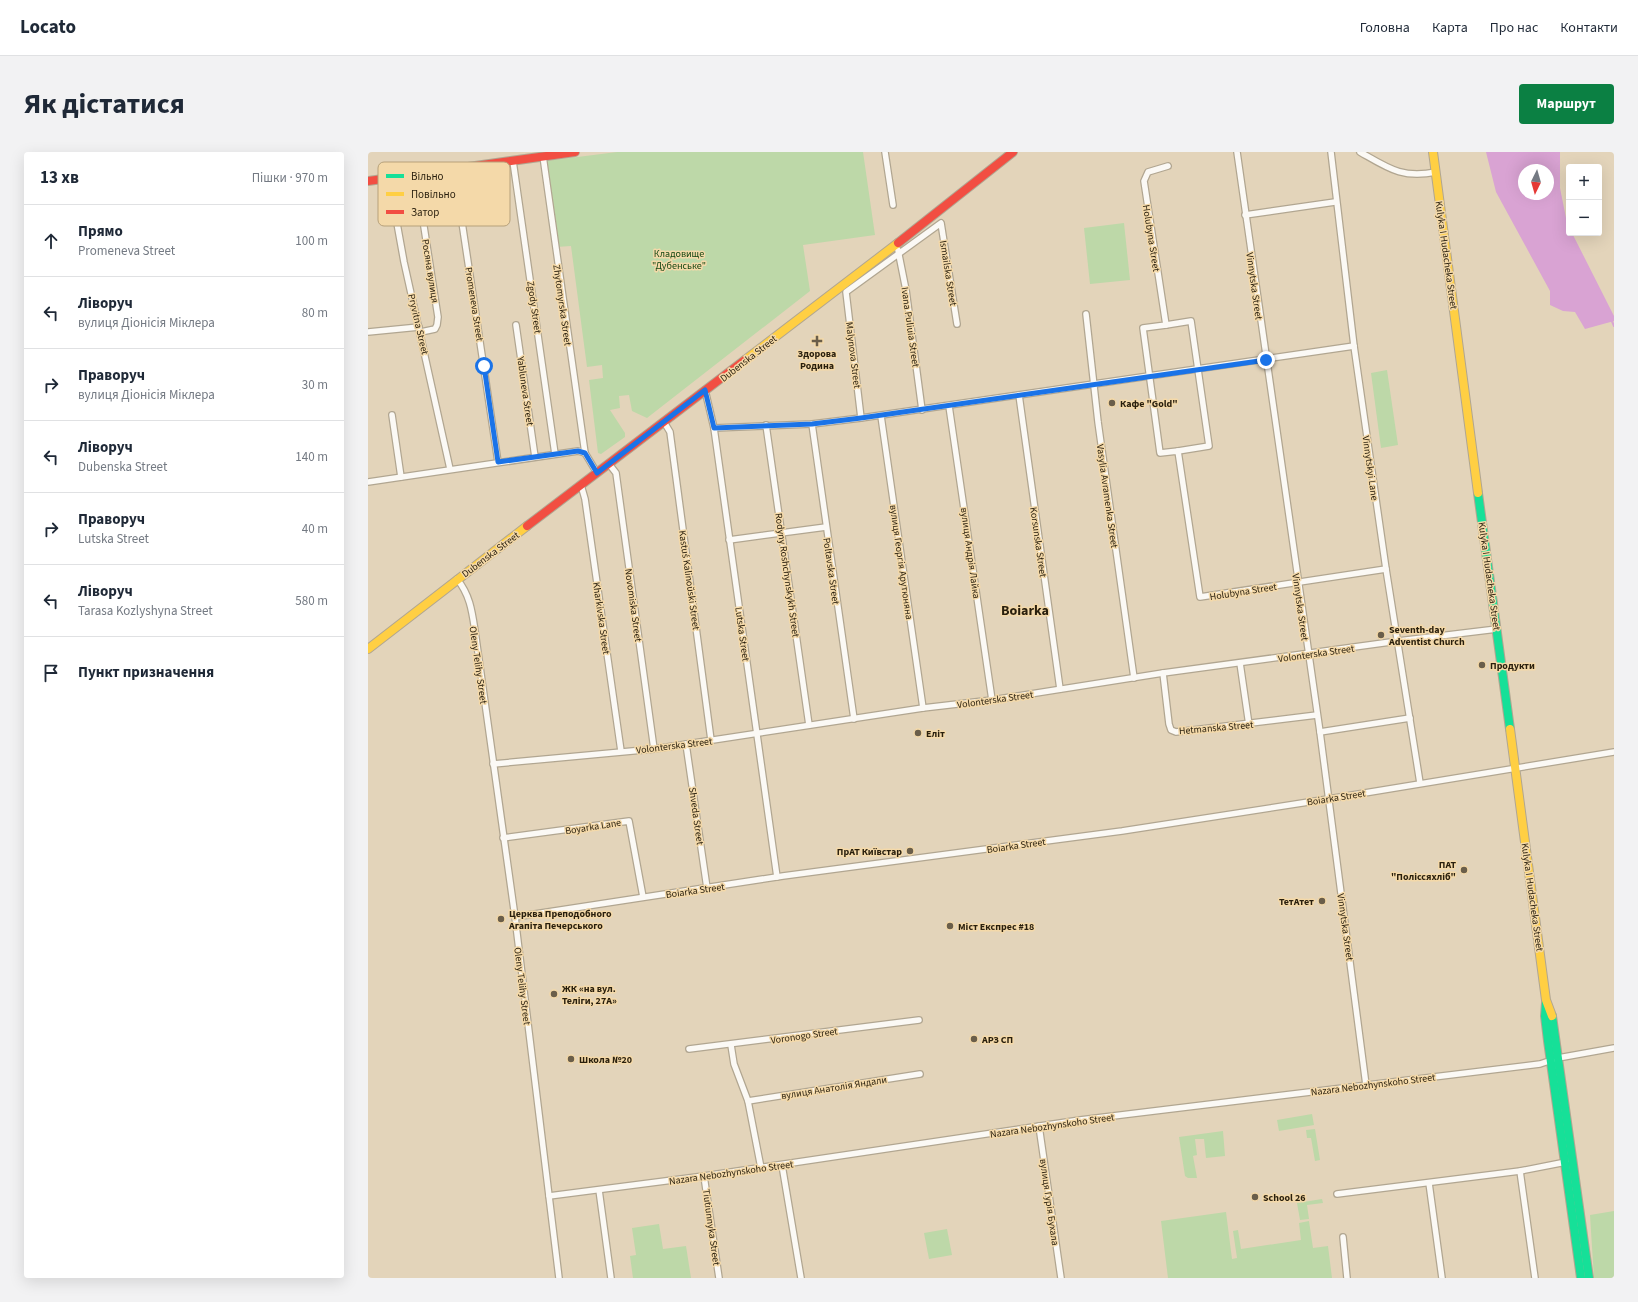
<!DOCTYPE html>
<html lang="uk">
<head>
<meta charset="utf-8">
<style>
	body { margin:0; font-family:"Source Sans 3",sans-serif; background:#f2f2f3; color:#1f2937 }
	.controls { position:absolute; right:12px; top:12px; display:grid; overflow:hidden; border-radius:4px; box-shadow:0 4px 16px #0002 }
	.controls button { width:36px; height:36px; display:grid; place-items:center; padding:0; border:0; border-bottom:1px solid #e0e1e3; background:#fff; color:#1f2937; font:20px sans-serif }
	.compass { position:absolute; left:1150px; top:12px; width:36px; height:36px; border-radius:50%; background:#fff; box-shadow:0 4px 16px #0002; rotate:185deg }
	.stop { position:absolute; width:12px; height:12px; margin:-9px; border:3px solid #1a73e8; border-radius:50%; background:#fff }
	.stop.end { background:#1a73e8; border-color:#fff; box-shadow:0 1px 4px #0008 }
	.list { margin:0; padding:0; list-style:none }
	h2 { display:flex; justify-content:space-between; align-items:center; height:52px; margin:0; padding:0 16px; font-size:17px }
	h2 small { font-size:13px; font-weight:400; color:#747a83 }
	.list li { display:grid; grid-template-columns:26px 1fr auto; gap:12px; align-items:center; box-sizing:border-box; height:72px; padding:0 16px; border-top:1px solid #e0e1e3 }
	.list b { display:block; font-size:15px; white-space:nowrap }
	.list p { margin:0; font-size:13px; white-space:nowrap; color:#747a83 }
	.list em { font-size:13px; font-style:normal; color:#747a83 }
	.icon { flex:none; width:22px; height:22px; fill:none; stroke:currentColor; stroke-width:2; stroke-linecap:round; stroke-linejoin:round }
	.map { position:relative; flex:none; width:1246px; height:1126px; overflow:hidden; border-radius:4px }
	header { display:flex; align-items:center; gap:24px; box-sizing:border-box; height:56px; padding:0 20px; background:#fff; border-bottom:1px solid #e0e1e3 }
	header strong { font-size:19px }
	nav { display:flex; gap:22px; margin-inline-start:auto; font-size:14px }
	.intro { display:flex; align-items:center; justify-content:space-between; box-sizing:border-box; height:96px; padding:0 24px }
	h1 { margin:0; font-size:28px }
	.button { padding:10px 18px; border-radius:4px; background:#0b8043; color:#fff; font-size:14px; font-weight:700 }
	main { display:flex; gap:24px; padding:0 24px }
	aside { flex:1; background:#fff; border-radius:4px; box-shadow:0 4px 16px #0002 }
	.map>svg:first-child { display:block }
	.green { fill:#bdd8a8 }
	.water { fill:#d9a3d3; fill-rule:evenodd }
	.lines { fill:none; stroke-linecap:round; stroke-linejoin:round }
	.stream { stroke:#d9a3d3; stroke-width:2 }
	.street-casing { stroke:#b1a691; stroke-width:8 }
	.fast-casing { stroke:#b1a691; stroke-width:10 }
	.slow-casing { stroke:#b1a691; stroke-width:10 }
	.jam-casing { stroke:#b1a691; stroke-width:10 }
	.street { stroke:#fbf9f5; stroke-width:5.5 }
	.fast { stroke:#16e098; stroke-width:8 }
	.slow { stroke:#ffcf43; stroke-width:8 }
	.jam { stroke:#f24e42; stroke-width:8 }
	.route { stroke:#1a73e8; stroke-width:5 }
	.poi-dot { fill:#6a5e4a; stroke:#f4d9a9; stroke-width:1.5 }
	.labels { text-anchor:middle; stroke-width:3; stroke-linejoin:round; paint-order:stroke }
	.street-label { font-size:10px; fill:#291f0d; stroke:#f4d9a9 }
	.park-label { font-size:10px; fill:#114611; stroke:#f4d9a9 }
	.poi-label { font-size:10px; font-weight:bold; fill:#291f0d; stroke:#f4d9a9; text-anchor:start }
	.district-label { font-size:14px; font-weight:bold; fill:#291f0d; stroke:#f4d9a9 }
	.key { fill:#f4d9a9; stroke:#b7a17a; stroke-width:1 }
	.key-label { font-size:11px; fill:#291f0d }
</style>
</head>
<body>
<header>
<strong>Locato</strong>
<nav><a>Головна</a><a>Карта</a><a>Про нас</a><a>Контакти</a></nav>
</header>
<div class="intro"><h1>Як дістатися</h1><a class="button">Маршрут</a></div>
<main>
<aside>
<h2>13 хв<small>Пішки · 970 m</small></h2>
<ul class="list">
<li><svg class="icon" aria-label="ahead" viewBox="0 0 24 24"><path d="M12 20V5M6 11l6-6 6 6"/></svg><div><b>Прямо</b><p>Promeneva Street</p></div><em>100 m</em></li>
<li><svg class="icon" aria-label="left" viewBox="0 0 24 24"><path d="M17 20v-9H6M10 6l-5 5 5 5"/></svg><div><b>Ліворуч</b><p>вулиця Діонісія Міклера</p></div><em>80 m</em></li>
<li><svg class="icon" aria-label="right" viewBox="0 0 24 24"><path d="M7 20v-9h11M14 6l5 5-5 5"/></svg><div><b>Праворуч</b><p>вулиця Діонісія Міклера</p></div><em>30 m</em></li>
<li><svg class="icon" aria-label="left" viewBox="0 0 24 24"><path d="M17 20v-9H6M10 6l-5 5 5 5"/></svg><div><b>Ліворуч</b><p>Dubenska Street</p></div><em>140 m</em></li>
<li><svg class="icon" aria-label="right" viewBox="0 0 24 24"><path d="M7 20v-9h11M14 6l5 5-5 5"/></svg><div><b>Праворуч</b><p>Lutska Street</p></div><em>40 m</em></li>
<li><svg class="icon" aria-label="left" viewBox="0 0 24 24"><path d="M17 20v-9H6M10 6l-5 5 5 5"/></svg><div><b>Ліворуч</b><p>Tarasa Kozlyshyna Street</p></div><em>580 m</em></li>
<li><svg class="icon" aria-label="arrive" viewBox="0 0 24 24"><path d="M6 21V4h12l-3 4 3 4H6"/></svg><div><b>Пункт призначення</b></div></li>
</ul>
</aside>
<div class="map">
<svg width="1246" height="1126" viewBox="0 0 1246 1126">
	<rect width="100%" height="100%" fill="#e3d4ba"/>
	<!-- green -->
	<g class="green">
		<path d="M249 0H495L507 83 435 93 442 139 279 266 264 259 261 243 251 244 252 256 242 258 257 281V285L233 302 230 301 221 228 235 226 234 213 219 215 203 94 188 95 178 9Z"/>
		<path d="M756 71 762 128 722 132 716 76Z"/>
		<path d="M1019 218 1030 293 1013 296 1003 221Z"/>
		<path d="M944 962 946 973 911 979 909 968Z"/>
		<path d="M947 977 952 1008 947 1009 943 986H939L938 978Z"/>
		<path d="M855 979 857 1004 838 1006 836 987H827L829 1003 825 1004 829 1026H820L817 1024 811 985Z"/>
		<path d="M954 1047 955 1051 939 1053 941 1067 932 1068 929 1051Z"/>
		<path d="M1246 1059V1126H1226L1222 1063Z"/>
		<path d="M858 1060 864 1107 869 1106 865 1079 870 1078 873 1097 933 1088 931 1071 941 1069 945 1096 960 1094 964 1126H800L793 1069Z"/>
		<path d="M291 1072 295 1097 318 1094 323 1126H265L262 1104 268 1103 264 1076Z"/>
		<path d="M579 1077 584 1103 561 1107 556 1081Z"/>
	</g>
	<!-- water -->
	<path class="water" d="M1118 0H1192V36L1201 81H1204L1246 164V169L1217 177 1207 160 1195 159 1182 153V139L1128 40ZM1156 18H1180V42H1156Z"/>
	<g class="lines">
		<!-- stream -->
		<path class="stream" d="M1243 167 1246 174"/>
		<!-- street casing -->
		<g class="street-casing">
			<g id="street">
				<path d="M517 0 525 53"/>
				<path d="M869 0 952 580 998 933"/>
				<path d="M963 0 986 194 1018 417 1052 631"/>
				<path d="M992 0C1020 16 1034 27 1068 20"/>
				<path d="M175 4 217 301"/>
				<path d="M145 9 187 302"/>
				<path d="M800 14 780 20 776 29 798 173 775 176 792 301 810 299 832 445 1018 417"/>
				<path d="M86 17 130 310"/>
				<path d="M48 23 70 165 69 173 67 177 53 180"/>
				<path d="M21 27 36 110 82 317"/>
				<path d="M877 63 967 50"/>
				<path d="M530 98 538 138 554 258"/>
				<path d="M718 162 730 270 766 526"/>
				<path d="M148 173 167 305"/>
				<path d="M798 173 823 169 841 294 810 299"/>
				<path d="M0 180 51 175"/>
				<path d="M337 238 346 276 409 725"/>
				<path d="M651 243 692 537"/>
				<path d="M581 254 624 548"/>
				<path d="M24 263 33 325"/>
				<path d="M513 264 555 556"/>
				<path d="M493 266 478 140 573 71 589 172"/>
				<path d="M296 270 302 280 343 588"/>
				<path d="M444 272 486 567"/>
				<path d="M398 273 441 573"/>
				<path d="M346 276 444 272 493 266 986 194"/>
				<path d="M241 312 248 321 286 597"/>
				<path d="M0 330 210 299 217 301 229 321"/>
				<path d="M213 333 217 347 253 599"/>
				<path d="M361 388 458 375"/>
				<path d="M89 427C102 443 104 459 107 479L147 765 191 1126"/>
				<path d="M872 511 881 573"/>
				<path d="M795 521 801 572 803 578 808 580 949 563"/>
				<path d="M952 580 1042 566"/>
				<path d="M318 592 339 736"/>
				<path d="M125 612 286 597 555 556 624 548 795 521 1030 489 1129 477"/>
				<path d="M135 686 261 669 275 745"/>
				<path d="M147 765 415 724 754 679 960 647 1246 600"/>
				<path d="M363 893 366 912 380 949 393 1016"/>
				<path d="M321 897 551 868"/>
				<path d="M380 949 552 922"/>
				<path d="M671 974 693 1126"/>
				<path d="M414 1013 433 1126"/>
				<path d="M1152 1019 1167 1126"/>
				<path d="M336 1024 351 1126"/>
				<path d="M1061 1031 1074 1126"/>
				<path d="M231 1038 243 1126"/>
				<path d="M969 1042 1152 1019 1198 1010"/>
				<path d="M181 1044 336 1024 712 968 1172 912 1190 906 1246 896"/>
				<path d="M975 1085 979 1126"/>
			</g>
		</g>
		<!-- fast casing -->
		<g class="fast-casing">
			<g id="fast">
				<path d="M1110 341 1142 577"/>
				<path d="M1178 851 1177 864 1180 889 1213 1126"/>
				<path d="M1184 864 1221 1126"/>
			</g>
		</g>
		<!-- slow casing -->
		<g class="slow-casing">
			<g id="slow">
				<path d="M1065 0 1110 341"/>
				<path d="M377 208 530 91"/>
				<path d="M0 497 159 374"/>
				<path d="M1142 577 1178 848 1184 864"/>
			</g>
		</g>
		<!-- jam casing -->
		<g class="jam-casing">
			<g id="jam">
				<path d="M0 29 207 0"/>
				<path d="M530 91 645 0"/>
				<path d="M159 374 377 208"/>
			</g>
		</g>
		<!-- street -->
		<use href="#street" class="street"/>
		<!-- fast -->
		<use href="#fast" class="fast"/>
		<!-- slow -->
		<use href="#slow" class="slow"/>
		<!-- jam -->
		<use href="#jam" class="jam"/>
	</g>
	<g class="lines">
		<!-- route -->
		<path class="route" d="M116 214 130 310 210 299 217 301 229 321 337 238 346 276 444 272 493 266 898 208"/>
	</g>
	<!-- markers -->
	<g class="poi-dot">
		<path d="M447 183h4v4h4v4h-4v4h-4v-4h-4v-4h4z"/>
		<circle cx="744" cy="251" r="4"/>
		<circle cx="1013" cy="483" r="4"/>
		<circle cx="1114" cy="513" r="4"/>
		<circle cx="550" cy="581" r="4"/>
		<circle cx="542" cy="699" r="4"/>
		<circle cx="1096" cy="718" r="4"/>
		<circle cx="954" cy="749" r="4"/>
		<circle cx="133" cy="767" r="4"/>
		<circle cx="582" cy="774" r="4"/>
		<circle cx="186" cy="842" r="4"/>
		<circle cx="606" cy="887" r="4"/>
		<circle cx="203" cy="907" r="4"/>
		<circle cx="887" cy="1045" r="4"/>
	</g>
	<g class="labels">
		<!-- street labels -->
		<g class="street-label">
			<text transform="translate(784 86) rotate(81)" y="4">Holubyna Street</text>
			<text transform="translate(1079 103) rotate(82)" y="4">Kulyka I Hudacheka Street</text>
			<text transform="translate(63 119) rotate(81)" y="4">Росяна вулиця</text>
			<text transform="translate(581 121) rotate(81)" y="4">Ismailska Street</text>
			<text transform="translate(887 134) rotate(82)" y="4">Vinnytska Street</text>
			<text transform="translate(107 152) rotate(81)" y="4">Promeneva Street</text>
			<text transform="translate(195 153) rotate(82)" y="4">Zhytomyrska Street</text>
			<text transform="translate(167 155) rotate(82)" y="4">Zgody Street</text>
			<text transform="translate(51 172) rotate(77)" y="4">Pryvitna Street</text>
			<text transform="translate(543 175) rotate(82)" y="4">Ivana Puliuia Street</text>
			<text transform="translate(486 203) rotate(83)" y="4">Malynova Street</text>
			<text transform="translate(380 206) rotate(-38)" y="4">Dubenska Street</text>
			<text transform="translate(158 239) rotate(82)" y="4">Yabluneva Street</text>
			<text transform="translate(1003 316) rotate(82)" y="4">Vinnytskyi Lane</text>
			<text transform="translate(740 344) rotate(82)" y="4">Vasylia Avramenka Street</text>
			<text transform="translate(671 390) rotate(82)" y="4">Korsunska Street</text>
			<text transform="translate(603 401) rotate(82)" y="4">вулиця Андрія Лайка</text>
			<text transform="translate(122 402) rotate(-37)" y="4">Dubenska Street</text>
			<text transform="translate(534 410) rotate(82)" y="4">вулиця Георгія Арутюняна</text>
			<text transform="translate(464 419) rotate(82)" y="4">Poltavska Street</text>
			<text transform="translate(420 423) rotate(82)" y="4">Rodyny Roshchynskykh Street</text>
			<text transform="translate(1122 424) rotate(82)" y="4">Kulyka I Hudacheka Street</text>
			<text transform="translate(322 428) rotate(82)" y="4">Kastuś Kalinoŭski Street</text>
			<text transform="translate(875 439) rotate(-9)" y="4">Holubyna Street</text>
			<text transform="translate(266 453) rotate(82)" y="4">Novomiska Street</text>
			<text transform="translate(933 455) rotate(82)" y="4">Vinnytska Street</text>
			<text transform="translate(234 466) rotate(82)" y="4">Kharkivska Street</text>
			<text transform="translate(375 482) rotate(82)" y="4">Lutska Street</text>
			<text transform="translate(948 501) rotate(-8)" y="4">Volonterska Street</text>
			<text transform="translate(111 513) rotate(82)" y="4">Oleny Telihy Street</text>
			<text transform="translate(627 547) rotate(-8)" y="4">Volonterska Street</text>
			<text transform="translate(848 575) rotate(-5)" y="4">Hetmanska Street</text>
			<text transform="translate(306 593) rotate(-7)" y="4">Volonterska Street</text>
			<text transform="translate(968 645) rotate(-9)" y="4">Boiarka Street</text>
			<text transform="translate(329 664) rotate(82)" y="4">Shveda Street</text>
			<text transform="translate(225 674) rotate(-9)" y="4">Boyarka Lane</text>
			<text transform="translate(648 693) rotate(-8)" y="4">Boiarka Street</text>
			<text transform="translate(327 738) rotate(-8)" y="4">Boiarka Street</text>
			<text transform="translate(1165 745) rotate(82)" y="4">Kulyka I Hudacheka Street</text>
			<text transform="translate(978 775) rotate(82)" y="4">Vinnytska Street</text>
			<text transform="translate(155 834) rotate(83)" y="4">Oleny Telihy Street</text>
			<text transform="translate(436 883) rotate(-8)" y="4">Voronogo Street</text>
			<text transform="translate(1005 932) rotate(-7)" y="4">Nazara Nebozhynskoho Street</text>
			<text transform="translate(466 935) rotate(-9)" y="4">вулиця Анатолія Яндали</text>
			<text transform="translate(684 973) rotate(-8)" y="4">Nazara Nebozhynskoho Street</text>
			<text transform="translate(363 1020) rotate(-8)" y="4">Nazara Nebozhynskoho Street</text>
			<text transform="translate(682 1050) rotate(82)" y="4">вулиця Гурія Бухала</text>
			<text transform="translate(344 1075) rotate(82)" y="4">Tiutiunnyka Street</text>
		</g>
		<!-- park labels -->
		<g class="park-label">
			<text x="311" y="105">Кладовище<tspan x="311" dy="12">"Дубенське"</tspan></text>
		</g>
		<!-- poi labels -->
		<g class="poi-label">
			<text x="449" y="205" text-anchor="middle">Здорова<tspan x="449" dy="12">Родина</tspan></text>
			<text x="752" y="255">Кафе "Gold"</text>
			<text x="1021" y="481">Seventh-day<tspan x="1021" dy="12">Adventist Church</tspan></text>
			<text x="1122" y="517">Продукти</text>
			<text x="558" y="585">Еліт</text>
			<text x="534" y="703" text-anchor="end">ПрАТ Київстар</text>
			<text x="1088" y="716" text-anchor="end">ПАТ<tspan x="1088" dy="12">"Поліссяхліб"</tspan></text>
			<text x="946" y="753" text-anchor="end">ТетАтет</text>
			<text x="141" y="765">Церква Преподобного<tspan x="141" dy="12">Агапіта Печерського</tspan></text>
			<text x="590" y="778">Міст Експрес #18</text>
			<text x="194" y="840">ЖК «на вул.<tspan x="194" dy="12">Теліги, 27А»</tspan></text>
			<text x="614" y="891">АРЗ СП</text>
			<text x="211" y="911">Школа №20</text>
			<text x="895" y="1049">School 26</text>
		</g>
		<!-- district labels -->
		<g class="district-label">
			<text x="657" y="463">Boiarka</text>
		</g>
	</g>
	<!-- legend -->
	<rect x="10" y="10" width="132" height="64" rx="6" class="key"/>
	<rect x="18" y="22" width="18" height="4" fill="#16e098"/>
	<rect x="18" y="40" width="18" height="4" fill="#ffcf43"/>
	<rect x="18" y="58" width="18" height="4" fill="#f24e42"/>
	<g class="key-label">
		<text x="43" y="28">Вільно</text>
		<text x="43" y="46">Повільно</text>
		<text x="43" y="64">Затор</text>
	</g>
</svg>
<div class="controls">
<button>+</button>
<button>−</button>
</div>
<svg class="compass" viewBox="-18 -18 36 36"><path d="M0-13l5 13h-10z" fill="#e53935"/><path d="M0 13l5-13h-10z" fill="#747a83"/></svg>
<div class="stop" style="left:116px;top:214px"></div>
<div class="stop end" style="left:898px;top:208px"></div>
</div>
</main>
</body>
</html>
